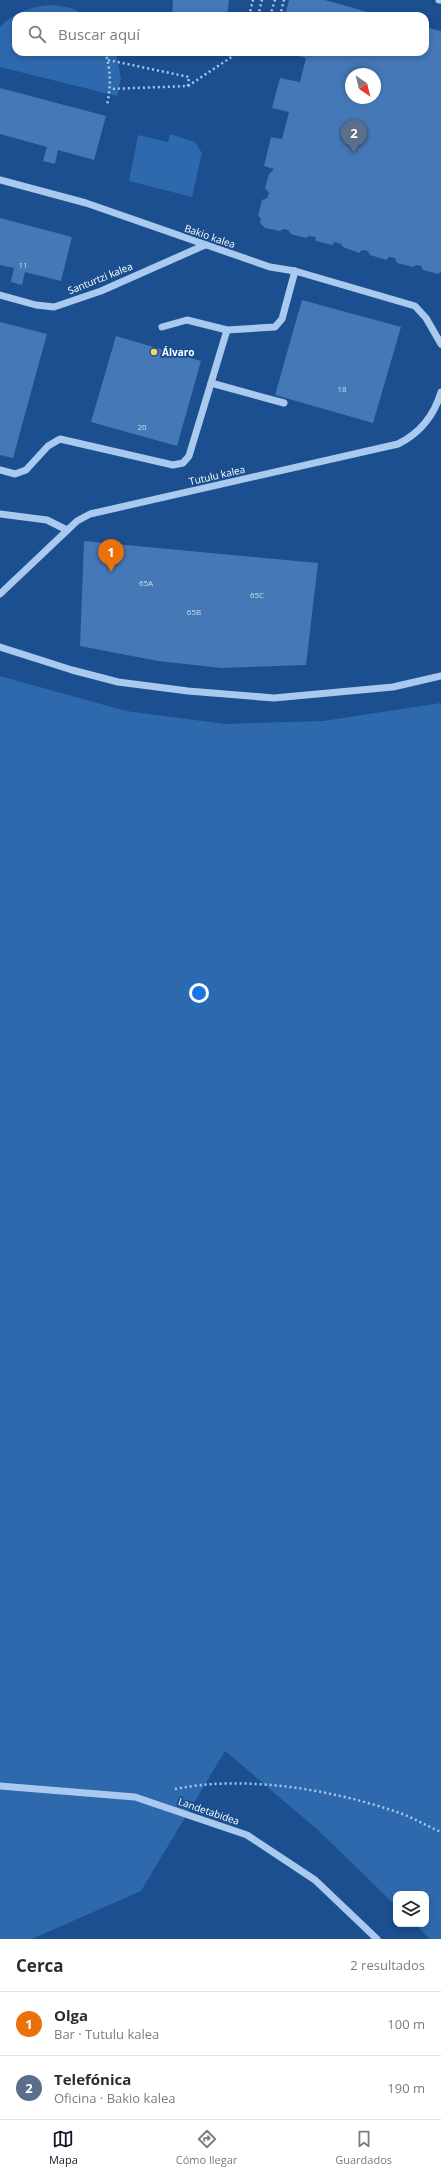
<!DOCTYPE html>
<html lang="es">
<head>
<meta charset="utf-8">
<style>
	body { margin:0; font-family:"Open Sans",sans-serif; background:#f2f2f3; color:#2b2b33 }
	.controls { position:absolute; right:12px; bottom:12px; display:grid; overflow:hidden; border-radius:8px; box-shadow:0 2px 6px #0003 }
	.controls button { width:36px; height:36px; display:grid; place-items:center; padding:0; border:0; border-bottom:1px solid #e1e1e2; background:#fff; color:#2b2b33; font:20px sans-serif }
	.compass { position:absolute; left:345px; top:68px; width:36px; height:36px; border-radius:50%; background:#fff; box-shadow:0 2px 6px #0003; rotate:145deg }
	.you { position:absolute; left:199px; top:993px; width:14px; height:14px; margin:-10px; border:3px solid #fff; border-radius:50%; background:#1a73e8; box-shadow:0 0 0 6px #1a73e833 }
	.badge { display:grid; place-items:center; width:26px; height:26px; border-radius:50%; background:#111827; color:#fff; font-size:13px; font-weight:700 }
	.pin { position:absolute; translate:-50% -33px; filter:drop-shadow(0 1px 2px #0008) }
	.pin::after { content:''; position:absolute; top:21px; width:14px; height:12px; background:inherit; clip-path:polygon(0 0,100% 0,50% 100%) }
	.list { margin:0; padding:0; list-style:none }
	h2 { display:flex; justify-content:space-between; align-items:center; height:52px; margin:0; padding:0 16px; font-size:17px }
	h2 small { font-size:13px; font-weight:400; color:#7c7c81 }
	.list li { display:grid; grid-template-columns:26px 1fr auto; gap:12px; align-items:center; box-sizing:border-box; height:64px; padding:0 16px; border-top:1px solid #e1e1e2 }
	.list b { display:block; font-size:15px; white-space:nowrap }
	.list p { margin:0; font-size:13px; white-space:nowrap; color:#7c7c81 }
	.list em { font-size:13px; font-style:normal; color:#7c7c81 }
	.icon { flex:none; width:22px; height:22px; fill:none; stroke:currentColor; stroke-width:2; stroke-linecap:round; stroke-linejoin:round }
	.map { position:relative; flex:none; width:441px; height:1939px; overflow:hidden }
	.search { position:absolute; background:#fff; box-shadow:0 2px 6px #0003; left:12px; right:12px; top:12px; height:44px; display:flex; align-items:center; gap:10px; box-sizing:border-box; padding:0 14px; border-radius:12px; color:#7c7c81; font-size:15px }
	.sheet { height:180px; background:#fff }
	nav { display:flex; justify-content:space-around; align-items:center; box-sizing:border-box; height:56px; border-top:1px solid #e1e1e2; background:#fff; font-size:11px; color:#7c7c81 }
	nav a { display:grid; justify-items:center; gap:2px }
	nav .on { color:#111827 }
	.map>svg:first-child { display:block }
	.green { fill:#2e69ad }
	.building { fill:#4478b7; fill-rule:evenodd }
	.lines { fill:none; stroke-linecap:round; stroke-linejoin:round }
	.path { stroke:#a9c9ee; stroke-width:2.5; stroke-dasharray:2 3; stroke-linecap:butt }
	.minor { stroke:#a9c9ee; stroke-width:7 }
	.poi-dot { fill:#ffd166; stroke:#1b4f8f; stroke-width:1.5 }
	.labels { text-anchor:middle; stroke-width:4; stroke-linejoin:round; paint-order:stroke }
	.number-label { font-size:8px; fill:#d0dded }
	.street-label { font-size:10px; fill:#fff; stroke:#1b4f8f }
	.poi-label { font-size:10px; font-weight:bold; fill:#fff; stroke:#1b4f8f; text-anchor:start }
</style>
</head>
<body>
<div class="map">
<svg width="441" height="1939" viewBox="0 0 441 1939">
	<rect width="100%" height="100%" fill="#1b4f8f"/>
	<!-- green -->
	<g class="green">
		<path d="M54 5 71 8 88 16H16V52H116L121 78 117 96 0 67V27C15 11 33 6 54 5Z"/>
		<path d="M170 134 195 142 202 153 192 197 129 181 138 135 168 142Z"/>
		<path d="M0 676 126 711 225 724 323 721 441 703V1939H430L415 1924H426V1894H396V1906L318 1830 225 1751 141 1891 32 1939H0Z"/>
	</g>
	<!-- building -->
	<g class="building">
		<path d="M173 0H229L227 16H172Z"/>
		<path d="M289 0H325L382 16H285Z"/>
		<path d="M425 27 441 31V272L438 274 423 270 421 266 416 265 413 267 397 263 395 258 389 257 386 260 370 255 368 251 362 250 359 253 343 247 341 244 335 242 332 245 316 241 315 237 309 236 306 238 291 234 288 230 283 229 280 231 265 228 260 223 261 219 258 216 262 200 267 198 269 193 265 188 269 174 274 169 264 166 271 137 282 139 289 112 272 108 280 78 300 82 306 58 282 52H425ZM351 74H375V98H351Z"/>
		<path d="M0 88 106 116 94 160 58 150 55 164 43 161 47 147 0 134Z"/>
		<path d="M0 218 72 237 61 281 25 272 22 285 11 282 14 268 0 265Z"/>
		<path d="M302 300 401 327 373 423 275 395Z"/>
		<path d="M0 322 47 334 13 458 0 455Z"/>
		<path d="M116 336 201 361 177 446 91 422Z"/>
		<path d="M84 541 318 563 306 665 221 668 158 661 80 646Z"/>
	</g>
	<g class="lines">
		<!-- path -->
		<g class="path">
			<path d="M249 16 253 0"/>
			<path d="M258 16 262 0"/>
			<path d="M270 16 275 0"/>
			<path d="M280 16 284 0"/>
			<path d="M105 52C111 70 111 86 107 105"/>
			<path d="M108 60 189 77 188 86 110 89"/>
			<path d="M188 86 239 52"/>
			<path d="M175 1789C243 1775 329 1789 394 1811 410 1816 425 1825 441 1832"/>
		</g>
		<!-- minor -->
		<g class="minor">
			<path d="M439 0H441"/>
			<path d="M0 180 86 203 270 267 295 271 415 306 426 318 441 344"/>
			<path d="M0 295 36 305 54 307 101 291 205 245"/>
			<path d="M162 327 187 320 227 330 275 327 282 319 295 271"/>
			<path d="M211 383 284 403"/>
			<path d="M0 470 15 474 26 470 48 446 60 439 173 465 183 463 189 456 227 330"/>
			<path d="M0 514 47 520 67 530"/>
			<path d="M0 594 77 521 90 514 398 444C420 433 434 416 441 392"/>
			<path d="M0 647 72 670 118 682 188 691 274 698 393 687 441 676"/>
			<path d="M0 1786 135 1797 247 1835 315 1880 377 1939"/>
		</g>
	</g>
	<!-- markers -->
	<circle class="poi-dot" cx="154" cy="352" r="4"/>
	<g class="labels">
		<!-- number labels -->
		<g class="number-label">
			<text x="23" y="268">11</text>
			<text x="342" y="392">18</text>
			<text x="142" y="430">20</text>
			<text x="146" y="586">65A</text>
			<text x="257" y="598">65C</text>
			<text x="194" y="615">65B</text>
		</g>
		<!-- street labels -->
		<g class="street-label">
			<text transform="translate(210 236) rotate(19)" y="4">Bakio kalea</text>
			<text transform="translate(100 278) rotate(-22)" y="4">Santurtzi kalea</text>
			<text transform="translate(217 475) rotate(-13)" y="4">Tutulu kalea</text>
			<text transform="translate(209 1811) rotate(19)" y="4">Landetabidea</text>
		</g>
		<!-- poi labels -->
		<g class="poi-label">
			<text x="162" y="356">Álvaro</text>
		</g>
	</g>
</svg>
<div class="controls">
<button><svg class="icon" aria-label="layers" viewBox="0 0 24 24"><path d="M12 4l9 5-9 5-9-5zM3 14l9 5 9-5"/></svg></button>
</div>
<svg class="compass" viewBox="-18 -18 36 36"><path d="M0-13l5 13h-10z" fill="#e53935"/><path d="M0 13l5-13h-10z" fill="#7c7c81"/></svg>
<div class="you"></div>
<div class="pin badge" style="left:111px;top:572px;background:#e8710a">1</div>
<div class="pin badge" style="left:354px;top:153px;background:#5c6f8a">2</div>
<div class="search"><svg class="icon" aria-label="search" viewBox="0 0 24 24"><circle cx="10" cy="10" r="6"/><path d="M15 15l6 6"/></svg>Buscar aquí</div>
</div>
<section class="sheet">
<h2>Cerca<small>2 resultados</small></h2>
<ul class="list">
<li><span class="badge" style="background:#e8710a">1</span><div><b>Olga</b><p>Bar · Tutulu kalea</p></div><em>100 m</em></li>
<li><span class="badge" style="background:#5c6f8a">2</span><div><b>Telefónica</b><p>Oficina · Bakio kalea</p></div><em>190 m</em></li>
</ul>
</section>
<nav>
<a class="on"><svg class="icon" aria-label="map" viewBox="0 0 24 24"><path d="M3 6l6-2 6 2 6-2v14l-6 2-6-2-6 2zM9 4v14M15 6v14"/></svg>Mapa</a>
<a><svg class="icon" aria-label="directions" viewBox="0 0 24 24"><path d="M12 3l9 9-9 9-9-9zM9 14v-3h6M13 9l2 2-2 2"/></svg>Cómo llegar</a>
<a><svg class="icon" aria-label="saved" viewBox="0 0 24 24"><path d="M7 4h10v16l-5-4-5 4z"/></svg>Guardados</a>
</nav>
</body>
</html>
